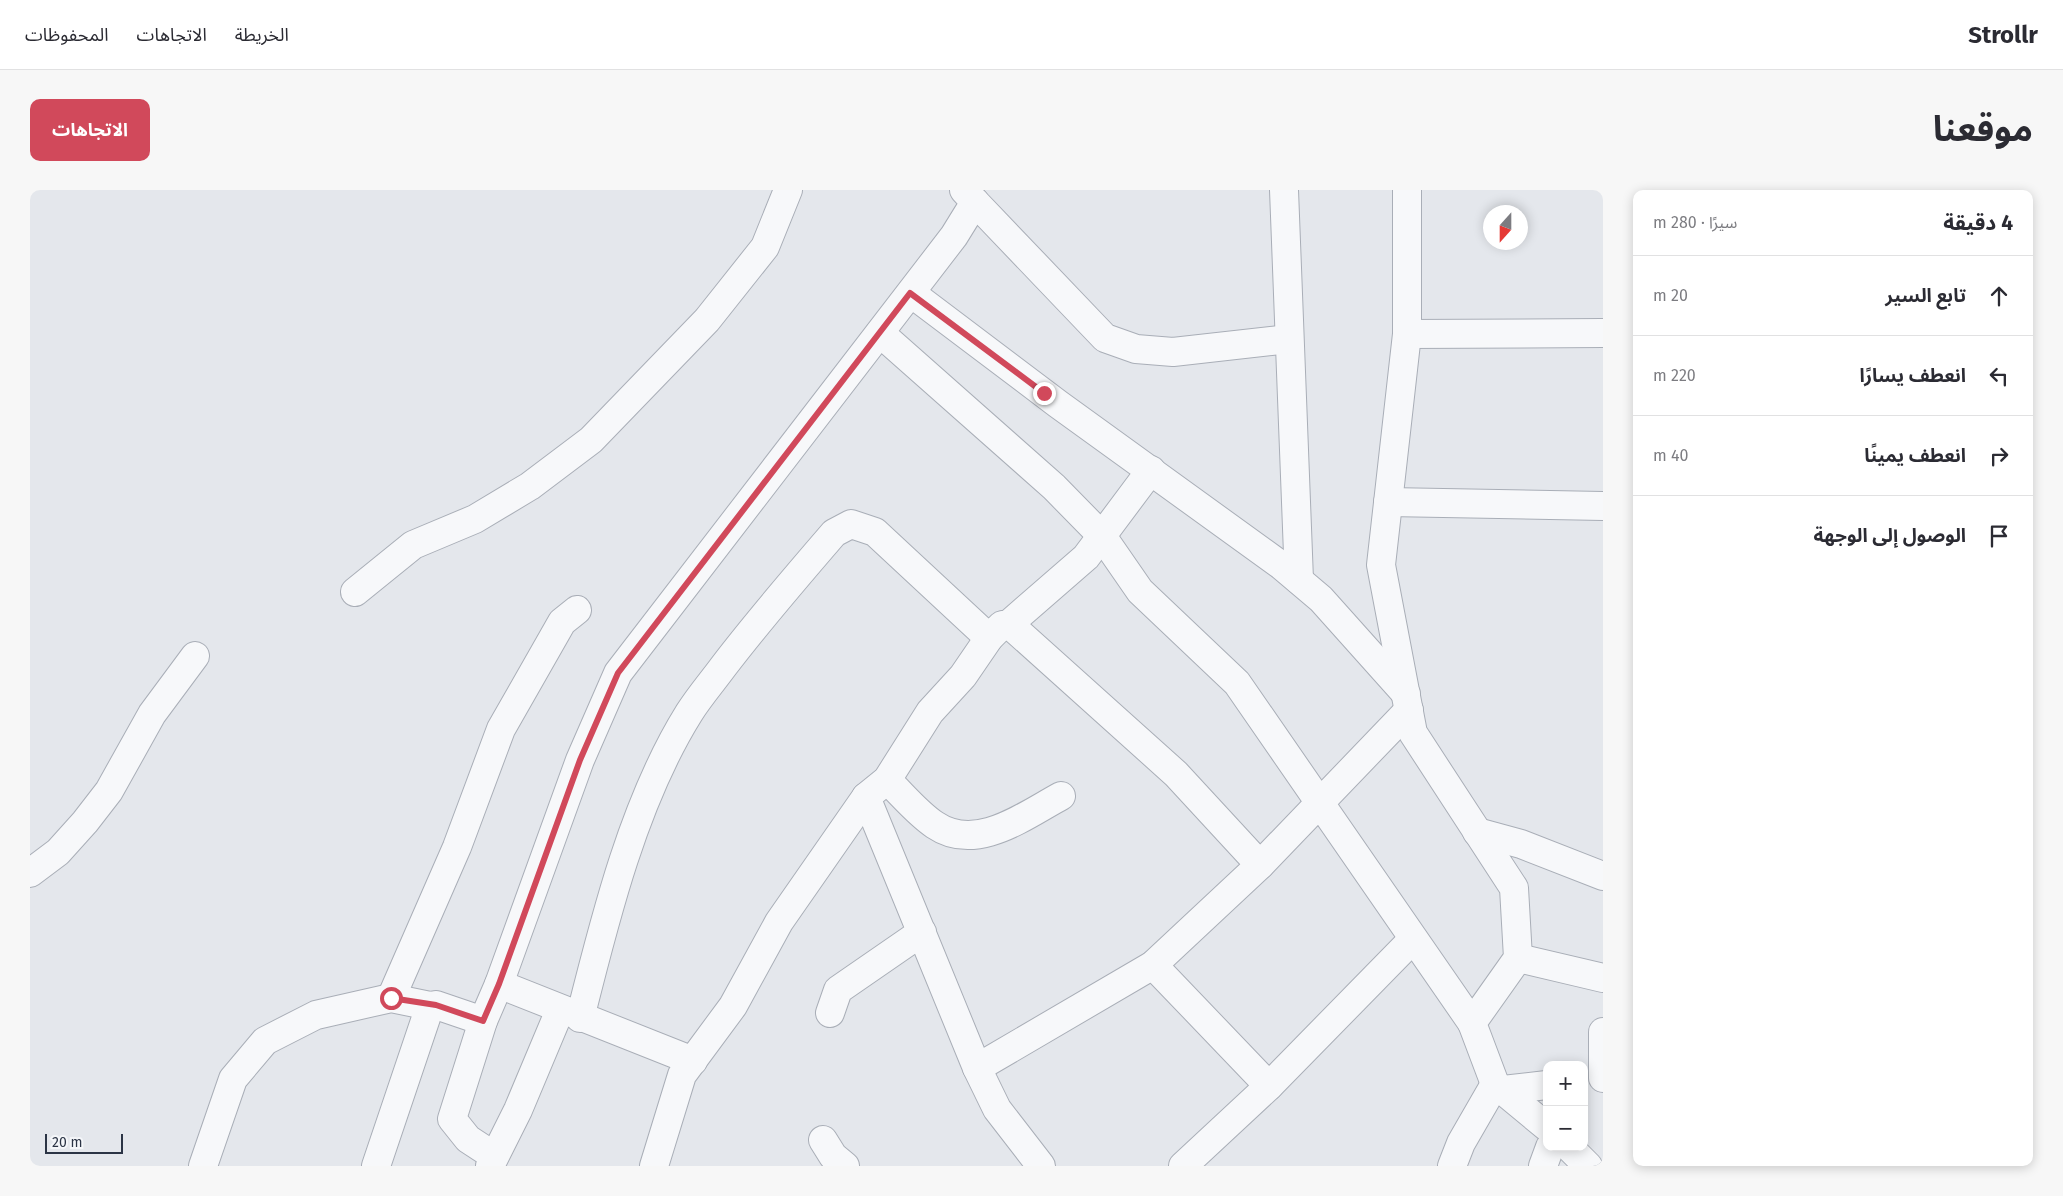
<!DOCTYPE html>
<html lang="ar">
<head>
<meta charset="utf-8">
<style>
	body { margin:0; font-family:"Fira Sans","Noto Sans Arabic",sans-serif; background:#f7f7f7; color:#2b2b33; direction:rtl }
	.controls { position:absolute; right:15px; bottom:15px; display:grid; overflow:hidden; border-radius:10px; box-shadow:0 2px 12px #0003 }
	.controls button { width:45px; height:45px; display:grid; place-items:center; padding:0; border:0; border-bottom:1px solid #e1e1e2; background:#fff; color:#2b2b33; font:25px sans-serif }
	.compass { position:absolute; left:1453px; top:15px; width:45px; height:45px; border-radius:50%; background:#fff; box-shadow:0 2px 12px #0003; rotate:201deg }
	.scale { position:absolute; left:15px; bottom:12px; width:78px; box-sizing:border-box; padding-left:5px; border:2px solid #2b3445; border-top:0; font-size:14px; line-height:18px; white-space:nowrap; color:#2b3445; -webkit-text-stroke:4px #f4f6f9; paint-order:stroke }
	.stop { position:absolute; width:15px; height:15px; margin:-11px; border:4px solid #d1495b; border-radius:50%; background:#fff }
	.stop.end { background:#d1495b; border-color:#fff; box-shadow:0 1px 5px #0008 }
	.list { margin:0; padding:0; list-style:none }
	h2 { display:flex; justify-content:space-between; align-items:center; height:65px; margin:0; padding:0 20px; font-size:21px }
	h2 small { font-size:16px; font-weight:400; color:#7c7c81 }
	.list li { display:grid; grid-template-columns:32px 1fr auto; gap:15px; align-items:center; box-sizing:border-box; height:80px; padding:0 20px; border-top:1px solid #e1e1e2 }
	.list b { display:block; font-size:19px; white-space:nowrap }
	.list em { font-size:16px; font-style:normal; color:#7c7c81 }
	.icon { flex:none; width:28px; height:28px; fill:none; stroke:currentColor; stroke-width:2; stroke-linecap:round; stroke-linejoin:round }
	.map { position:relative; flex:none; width:1573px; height:976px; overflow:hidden; direction:ltr; border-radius:10px }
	header { display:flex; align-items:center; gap:30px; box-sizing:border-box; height:70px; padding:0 25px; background:#fff; border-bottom:1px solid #e1e1e2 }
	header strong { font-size:24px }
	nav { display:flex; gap:28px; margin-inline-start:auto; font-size:18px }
	.intro { display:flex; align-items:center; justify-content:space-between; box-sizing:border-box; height:120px; padding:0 30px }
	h1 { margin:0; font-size:35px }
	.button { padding:12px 22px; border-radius:10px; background:#d1495b; color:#fff; font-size:18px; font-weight:700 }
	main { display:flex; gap:30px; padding:0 30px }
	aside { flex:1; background:#fff; border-radius:10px; box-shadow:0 2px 12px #0003 }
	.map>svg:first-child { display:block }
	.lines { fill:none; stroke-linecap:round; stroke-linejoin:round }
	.minor-casing { stroke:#a9aeb7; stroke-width:30 }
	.minor { stroke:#f7f8fa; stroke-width:28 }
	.route { stroke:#d1495b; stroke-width:6 }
</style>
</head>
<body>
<header>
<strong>Strollr</strong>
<nav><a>الخريطة</a><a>الاتجاهات</a><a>المحفوظات</a></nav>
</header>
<div class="intro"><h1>موقعنا</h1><a class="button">الاتجاهات</a></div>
<main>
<aside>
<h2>4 دقيقة<small>سيرًا · 280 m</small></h2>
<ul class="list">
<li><svg class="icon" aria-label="ahead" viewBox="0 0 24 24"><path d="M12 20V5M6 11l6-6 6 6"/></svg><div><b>تابع السير</b></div><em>20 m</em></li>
<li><svg class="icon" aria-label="left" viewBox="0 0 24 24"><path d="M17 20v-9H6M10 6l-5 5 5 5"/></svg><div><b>انعطف يسارًا</b></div><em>220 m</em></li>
<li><svg class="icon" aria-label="right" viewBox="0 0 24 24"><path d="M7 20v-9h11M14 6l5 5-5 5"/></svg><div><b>انعطف يمينًا</b></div><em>40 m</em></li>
<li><svg class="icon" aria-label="arrive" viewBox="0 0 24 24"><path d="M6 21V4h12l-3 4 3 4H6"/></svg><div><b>الوصول إلى الوجهة</b></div></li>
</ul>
</aside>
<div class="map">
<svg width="1573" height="976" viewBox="0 0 1573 976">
	<rect width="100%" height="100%" fill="#e4e7ec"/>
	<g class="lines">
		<!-- minor casing -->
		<g class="minor-casing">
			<g id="minor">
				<path d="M1254 0 1269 390"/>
				<path d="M1377 0V144L1351 375 1383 543 1484 698 1488 768 1442 833 1465 894 1517 937"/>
				<path d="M945 12 1075 148 1106 159 1143 162 1259 149"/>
				<path d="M881 103 1028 214 1252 376 1291 409 1376 504"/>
				<path d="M850 143 1024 297 1072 346 1110 401 1207 493 1442 833"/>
				<path d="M1377 144 1573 143"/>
				<path d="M1358 312 1573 316"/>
				<path d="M325 402 383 355 445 329 500 296 561 250 677 130 735 57 758 0"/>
				<path d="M979 434 1146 584 1230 675"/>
				<path d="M857 590C872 604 887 623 905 635 946 663 994 626 1031 606"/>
				<path d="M836 607 947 878 967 919 1011 976"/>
				<path d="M1447 642 1491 654 1573 686"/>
				<path d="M0 683 28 662 55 632 79 601 122 524 165 466"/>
				<path d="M1488 768 1573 788"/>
				<path d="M1123 775 1239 896"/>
				<path d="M469 794 663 871"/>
				<path d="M361 808 427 657 471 539 532 432 547 420"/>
				<path d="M800 823 808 800 892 742"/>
				<path d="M550 828C575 728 604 611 659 523 669 507 682 492 693 477 728 431 766 387 804 343L821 334 845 342 959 448"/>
				<path d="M947 878 1123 775 1230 675 1379 520"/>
				<path d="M1573 888V842"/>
				<path d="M1473 900 1517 895"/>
				<path d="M793 950 803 966 815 976"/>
				<path d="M1539 957 1558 976"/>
				<path d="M464 966 438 949 422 929 453 831 469 794 550 570 588 483 924 46 945 12 934 0"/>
				<path d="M173 976 203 889 235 851 286 825 361 808 400 816 406 815 453 831"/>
				<path d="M346 976 400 816"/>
				<path d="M460 976 488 920 530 820"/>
				<path d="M624 976 652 885 703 816 749 732 836 607 857 590 900 522 933 486 959 448 972 435 979 434 1056 367 1121 280"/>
				<path d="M1153 976 1239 896 1383 749"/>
				<path d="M1422 976 1431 953 1465 894"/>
				<path d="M1513 976 1520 957"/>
			</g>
		</g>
		<!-- minor -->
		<use href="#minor" class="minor"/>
	</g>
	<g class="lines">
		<!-- route -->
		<path class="route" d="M361 808 406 815 453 831 469 794 550 570 588 483 880 103 1014 203"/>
	</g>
</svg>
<div class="controls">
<button>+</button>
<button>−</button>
</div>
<svg class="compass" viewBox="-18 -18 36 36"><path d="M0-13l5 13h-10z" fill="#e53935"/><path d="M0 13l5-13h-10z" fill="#7c7c81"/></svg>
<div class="scale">20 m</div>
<div class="stop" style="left:361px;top:808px"></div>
<div class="stop end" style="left:1014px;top:203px"></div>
</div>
</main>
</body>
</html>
